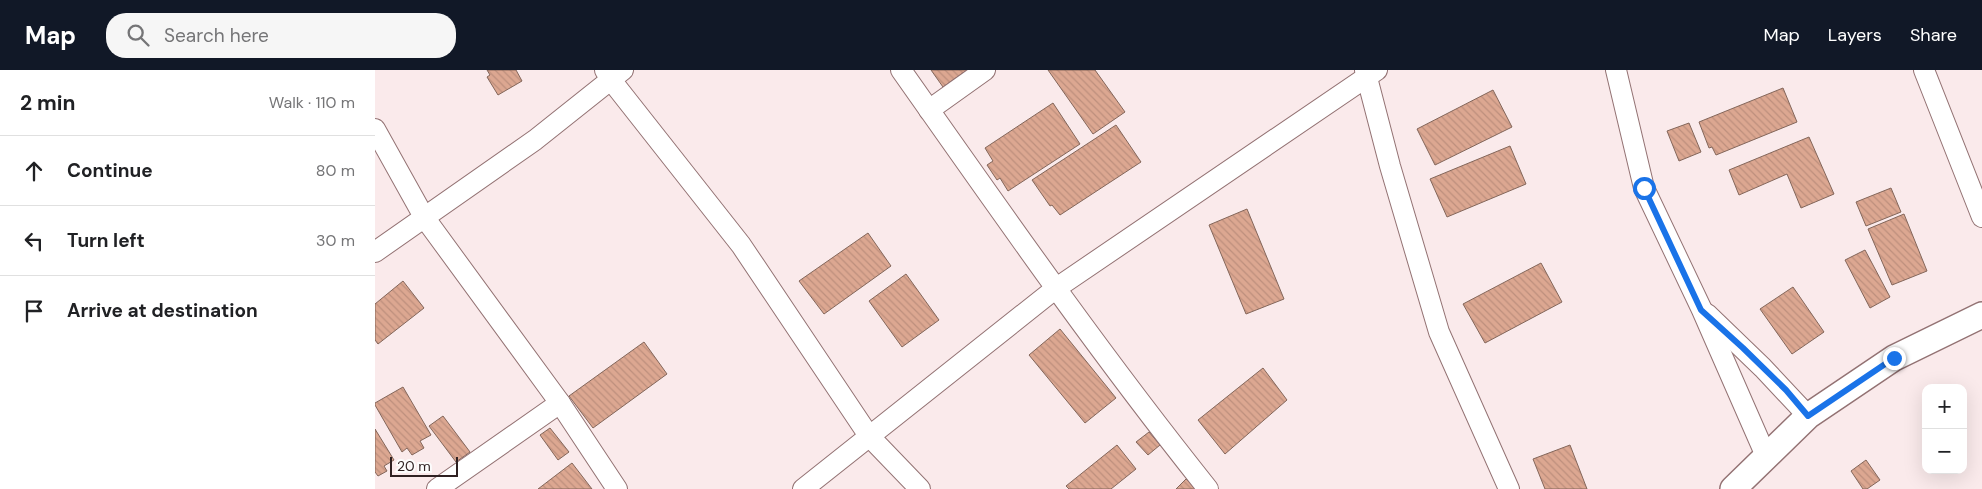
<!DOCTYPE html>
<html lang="en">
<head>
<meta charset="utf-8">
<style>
	body { margin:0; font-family:"DM Sans",sans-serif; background:#f6f6f6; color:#202124 }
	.controls { position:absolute; right:15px; bottom:15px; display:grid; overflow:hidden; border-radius:10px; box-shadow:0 5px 20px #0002 }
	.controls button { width:45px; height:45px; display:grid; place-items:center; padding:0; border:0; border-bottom:1px solid #e0e0e0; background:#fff; color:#202124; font:25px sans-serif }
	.scale { position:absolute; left:15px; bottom:12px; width:68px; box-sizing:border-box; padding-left:5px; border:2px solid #2f2122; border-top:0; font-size:14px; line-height:18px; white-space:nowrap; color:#2f2122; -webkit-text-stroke:4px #fcfcfc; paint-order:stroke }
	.stop { position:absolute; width:15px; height:15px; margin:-11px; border:4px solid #1a73e8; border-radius:50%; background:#fff }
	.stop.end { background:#1a73e8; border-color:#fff; box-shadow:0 1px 5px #0008 }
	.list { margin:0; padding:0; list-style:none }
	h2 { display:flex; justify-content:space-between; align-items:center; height:65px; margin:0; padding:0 20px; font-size:21px }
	h2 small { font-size:16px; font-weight:400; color:#757577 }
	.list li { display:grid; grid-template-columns:32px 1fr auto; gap:15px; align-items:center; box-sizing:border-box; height:70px; padding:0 20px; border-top:1px solid #e0e0e0 }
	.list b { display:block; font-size:19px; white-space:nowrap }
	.list em { font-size:16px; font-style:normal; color:#757577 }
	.icon { flex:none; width:28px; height:28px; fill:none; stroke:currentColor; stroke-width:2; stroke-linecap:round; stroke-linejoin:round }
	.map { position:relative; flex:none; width:1607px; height:419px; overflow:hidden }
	header { display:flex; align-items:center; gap:30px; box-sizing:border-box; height:70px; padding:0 25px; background:#111827; color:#fff }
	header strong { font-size:24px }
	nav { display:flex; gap:28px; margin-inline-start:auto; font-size:18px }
	.search { width:350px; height:45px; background:#f6f6f6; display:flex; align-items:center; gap:12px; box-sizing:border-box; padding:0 18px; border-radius:20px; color:#757577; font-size:19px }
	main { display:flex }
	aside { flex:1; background:#fff }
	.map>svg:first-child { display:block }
	.building { fill:url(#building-back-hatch); stroke:#83665a }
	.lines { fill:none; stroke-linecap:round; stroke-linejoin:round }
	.minor-casing { stroke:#937273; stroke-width:22 }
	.tertiary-casing { stroke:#937273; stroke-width:28 }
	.minor { stroke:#fff; stroke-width:20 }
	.tertiary { stroke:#fff; stroke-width:25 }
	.route { stroke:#1a73e8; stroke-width:6 }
</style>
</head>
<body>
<header>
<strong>Map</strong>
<div class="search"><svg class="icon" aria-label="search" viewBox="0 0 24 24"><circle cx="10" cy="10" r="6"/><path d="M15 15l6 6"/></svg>Search here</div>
<nav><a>Map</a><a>Layers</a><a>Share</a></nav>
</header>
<main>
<aside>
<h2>2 min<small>Walk · 110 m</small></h2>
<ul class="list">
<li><svg class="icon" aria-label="ahead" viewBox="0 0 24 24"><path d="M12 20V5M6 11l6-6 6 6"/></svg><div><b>Continue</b></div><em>80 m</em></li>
<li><svg class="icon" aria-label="left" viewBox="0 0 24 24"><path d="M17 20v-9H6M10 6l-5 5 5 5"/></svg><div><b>Turn left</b></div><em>30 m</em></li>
<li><svg class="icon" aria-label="arrive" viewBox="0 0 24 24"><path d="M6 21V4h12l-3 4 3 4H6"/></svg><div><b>Arrive at destination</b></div></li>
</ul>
</aside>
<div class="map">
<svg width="1607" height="419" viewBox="0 0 1607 419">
	<defs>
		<pattern id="building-back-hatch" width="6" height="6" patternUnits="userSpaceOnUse" patternTransform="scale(1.25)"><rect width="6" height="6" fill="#dca791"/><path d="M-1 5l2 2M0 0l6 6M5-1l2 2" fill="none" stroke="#bd8f7d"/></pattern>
	</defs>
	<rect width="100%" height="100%" fill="#faeaeb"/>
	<!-- building -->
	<g class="building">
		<path d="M112 0H141L147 11 123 25 112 7 115 5Z"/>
		<path d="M556 0H592L568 17Z"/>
		<path d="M673 0H720L750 42 718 64Z"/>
		<path d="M1408 18 1422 52 1341 85 1337 77 1334 78 1324 52Z"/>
		<path d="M1118 20 1137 57 1060 95 1042 59Z"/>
		<path d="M678 33 705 74 633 121 625 108 622 110 612 95 618 91 610 78Z"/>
		<path d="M1314 53 1326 82 1304 91 1292 61Z"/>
		<path d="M741 55 766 92 685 145 677 135 675 136 657 110Z"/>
		<path d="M1434 67 1459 124 1426 138 1412 104 1364 125 1354 100Z"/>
		<path d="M1135 76 1151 114 1072 147 1055 109Z"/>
		<path d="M1516 118 1526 142 1491 156 1481 132Z"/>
		<path d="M872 139 909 229 871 244 834 155Z"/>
		<path d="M1529 144 1552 201 1517 215 1493 159Z"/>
		<path d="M493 163 516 196 449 244 424 211Z"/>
		<path d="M1490 180 1515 227 1495 238 1470 190Z"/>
		<path d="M1166 193 1187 232 1110 273 1088 234Z"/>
		<path d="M531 204 564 250 527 277 494 231Z"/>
		<path d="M28 211 49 238 3 274 0 270V234Z"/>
		<path d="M1418 217 1449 262 1417 284 1385 239Z"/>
		<path d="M685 259 741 328 710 353 654 285Z"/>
		<path d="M269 272 292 304 218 358 194 326Z"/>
		<path d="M888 298 912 330 850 384 823 350Z"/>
		<path d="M28 317 56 365 45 371 49 378 37 385 32 378 27 382 0 335V333Z"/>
		<path d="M68 346 95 382 81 392 54 356Z"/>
		<path d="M175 358 194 382 183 390 165 365Z"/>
		<path d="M0 359 19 390 9 396 12 401 3 406 0 402Z"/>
		<path d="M774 362 785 375 773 385 761 372Z"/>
		<path d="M742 375 761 399 736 419H694L691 416Z"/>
		<path d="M1195 375 1212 419H1170L1158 389Z"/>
		<path d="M1491 390 1505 410 1492 419H1488L1476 401Z"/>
		<path d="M197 393 217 419H163Z"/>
		<path d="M811 409 822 419H801Z"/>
	</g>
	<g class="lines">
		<!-- minor casing -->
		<g class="minor-casing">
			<g id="minor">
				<path d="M230 0 236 10 366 175 494 366 545 419"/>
				<path d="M526 0C626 142 725 284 833 419"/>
				<path d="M990 0 1015 96 1064 262 1134 419"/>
				<path d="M1241 0 1269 118 1327 240 1391 386"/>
				<path d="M1549 0 1607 147"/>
				<path d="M554 40 610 0"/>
				<path d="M0 59 49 147 185 333 242 419"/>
				<path d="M0 182 160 70 248 0"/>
				<path d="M1332 244 1388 298 1433 346"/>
				<path d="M62 419 185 333"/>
				<path d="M428 419 680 219 1002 0"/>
			</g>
		</g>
		<!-- tertiary casing -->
		<g class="tertiary-casing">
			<path id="tertiary" d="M1358 419 1433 346 1519 288 1607 245"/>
		</g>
		<!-- minor -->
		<use href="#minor" class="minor"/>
		<!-- tertiary -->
		<use href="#tertiary" class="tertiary"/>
	</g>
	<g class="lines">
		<!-- route -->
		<path class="route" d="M1269 118 1326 240 1368 278 1411 320 1433 346 1519 288"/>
	</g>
</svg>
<div class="controls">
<button>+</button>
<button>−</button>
</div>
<div class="scale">20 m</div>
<div class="stop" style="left:1269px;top:118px"></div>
<div class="stop end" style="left:1519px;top:288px"></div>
</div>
</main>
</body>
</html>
